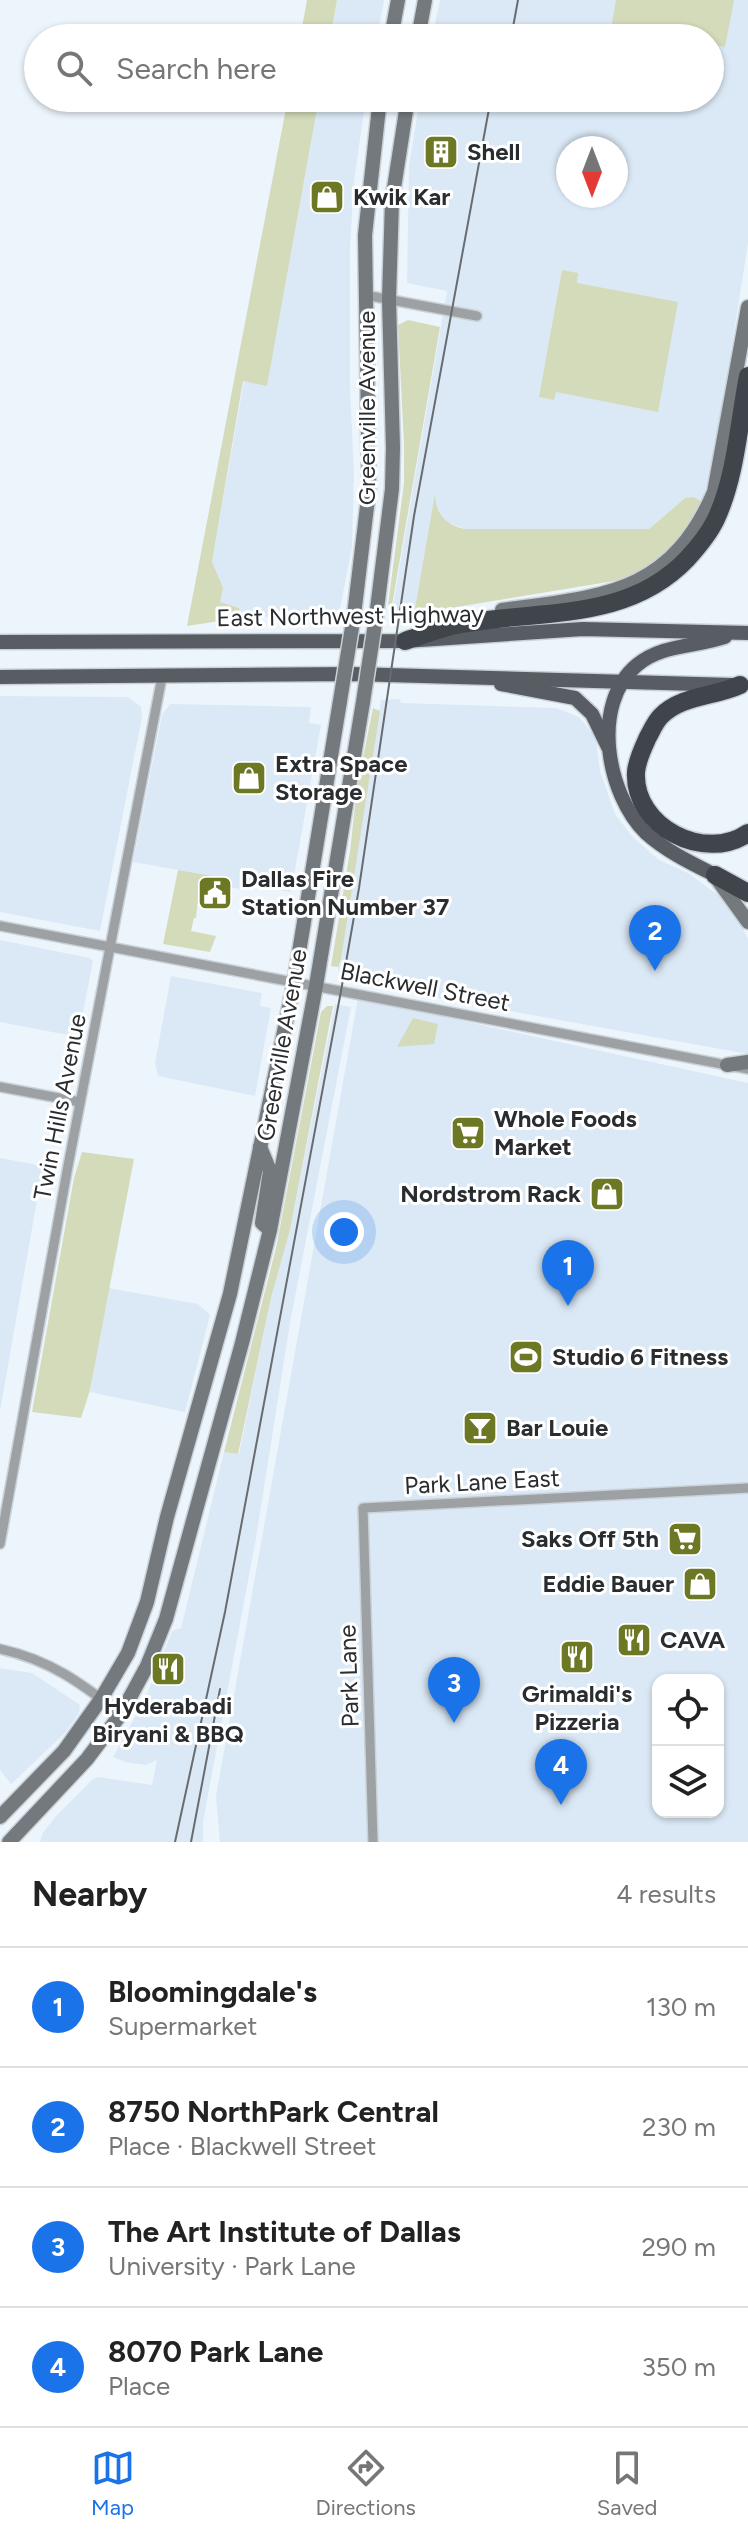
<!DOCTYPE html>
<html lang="en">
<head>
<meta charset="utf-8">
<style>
	body { margin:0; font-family:Figtree,sans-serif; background:#f2f2f2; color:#222 }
	.controls { position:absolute; right:24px; bottom:24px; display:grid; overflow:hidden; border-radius:16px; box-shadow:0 2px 6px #0004 }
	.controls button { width:72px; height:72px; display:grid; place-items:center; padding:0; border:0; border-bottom:2px solid #e0e0e0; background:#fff; color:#222; font:40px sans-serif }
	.compass { position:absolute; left:556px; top:136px; width:72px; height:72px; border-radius:50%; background:#fff; box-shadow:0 2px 6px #0004; rotate:180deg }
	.you { position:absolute; left:344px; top:1232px; width:28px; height:28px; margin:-20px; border:6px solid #fff; border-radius:50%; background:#1a73e8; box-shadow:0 0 0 12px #1a73e833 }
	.badge { display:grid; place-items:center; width:52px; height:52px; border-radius:50%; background:#1a73e8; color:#fff; font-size:26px; font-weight:700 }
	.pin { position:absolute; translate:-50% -66px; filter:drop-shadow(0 2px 4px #0008) }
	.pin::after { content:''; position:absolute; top:42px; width:28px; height:24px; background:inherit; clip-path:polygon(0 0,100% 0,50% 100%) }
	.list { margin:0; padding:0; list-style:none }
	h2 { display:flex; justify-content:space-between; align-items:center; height:104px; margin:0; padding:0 32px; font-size:34px }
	h2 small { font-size:26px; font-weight:400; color:#767676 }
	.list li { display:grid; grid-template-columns:52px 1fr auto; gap:24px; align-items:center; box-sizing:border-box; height:120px; padding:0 32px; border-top:2px solid #e0e0e0 }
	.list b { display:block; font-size:30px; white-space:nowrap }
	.list p { margin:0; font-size:26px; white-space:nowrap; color:#767676 }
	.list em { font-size:26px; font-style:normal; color:#767676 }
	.icon { flex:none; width:44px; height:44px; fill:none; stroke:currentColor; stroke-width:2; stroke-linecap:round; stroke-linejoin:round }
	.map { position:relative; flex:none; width:748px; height:1842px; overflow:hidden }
	.search { position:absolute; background:#fff; box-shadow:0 2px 6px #0004; left:24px; right:24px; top:24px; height:88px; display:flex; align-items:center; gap:20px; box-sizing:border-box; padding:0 28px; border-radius:44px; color:#767676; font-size:30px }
	.sheet { height:584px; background:#fff }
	nav { display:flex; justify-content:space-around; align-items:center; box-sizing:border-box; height:112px; border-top:2px solid #e0e0e0; background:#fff; font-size:22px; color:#767676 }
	nav a { display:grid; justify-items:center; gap:4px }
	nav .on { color:#1a73e8 }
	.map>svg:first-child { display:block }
	.built { fill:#dbe9f6; fill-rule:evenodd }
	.green { fill:#d4dbbb }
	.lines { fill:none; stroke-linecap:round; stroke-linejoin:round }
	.street-casing { stroke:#cad1d7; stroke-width:12 }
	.secondary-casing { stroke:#cad1d7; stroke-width:17 }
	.primary-casing { stroke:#cad1d7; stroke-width:17 }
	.highway-casing { stroke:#cad1d7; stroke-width:21 }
	.street { stroke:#9da1a4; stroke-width:9 }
	.secondary { stroke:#74797d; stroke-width:14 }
	.primary { stroke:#575d62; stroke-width:14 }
	.highway { stroke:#3f454b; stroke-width:18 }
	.tram { stroke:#686c70; stroke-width:2 }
	.secondary-bridge-casing { stroke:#cad1d7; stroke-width:17; stroke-linecap:butt }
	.secondary-bridge { stroke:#74797d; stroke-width:14 }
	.labels { text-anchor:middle; stroke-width:6; stroke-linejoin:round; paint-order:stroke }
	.poi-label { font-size:24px; font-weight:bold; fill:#2a2d30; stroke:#fff; text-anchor:start }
	.street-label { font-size:24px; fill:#2a2d30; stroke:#fff }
</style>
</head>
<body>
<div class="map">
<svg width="748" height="1842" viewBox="0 0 748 1842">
	<rect width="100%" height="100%" fill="#edf5fc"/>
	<!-- built -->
	<g class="built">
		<path d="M337 0H384L377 38H330Z"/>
		<path d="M440 0H748V243L712 473 701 501 694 497 685 498 649 529H465L445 521 439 513 434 499 414 614 391 617 447 291 407 283 409 166 420 98H710V38H432ZM568 148H616V196H568Z"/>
		<path d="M319 98H366L354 181 350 246V388L354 473 352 547 339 614 239 618V608L220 603 212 562 244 381 267 385Z"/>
		<path d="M0 696 128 697 141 707 142 717 100 931 0 912Z"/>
		<path d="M400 699 401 703 556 708 579 717 596 738 600 771 615 814 631 835 659 860 688 873 718 895 739 920 748 939V1054L360 984V980L339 976 338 967 381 700Z"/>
		<path d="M170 704 311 707 309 723 321 725 291 892 248 885 247 890 223 886 224 878 133 862 162 715Z"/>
		<path d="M0 940 90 958 93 961 78 1037 0 1022Z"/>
		<path d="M171 976 262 993 260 1006 271 1008 255 1096 158 1076 155 1063Z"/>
		<path d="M358 998 748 1083V1842H220L216 1796ZM658 1680H718V1812H658Z"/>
		<path d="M335 1004 351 1007 290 1323 256 1538 203 1822V1842H40L42 1834 56 1816 92 1780 98 1777 152 1785 157 1760 146 1765 125 1762 113 1757 146 1697 172 1631 181 1628 224 1452 239 1454 271 1298 290 1230Z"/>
		<path d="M0 1158 43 1166 0 1411Z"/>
		<path d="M108 1288 198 1304 210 1315 185 1412 90 1392Z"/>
		<path d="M0 1668 32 1673 80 1705 79 1713 64 1734 11 1784 0 1770Z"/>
	</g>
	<!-- green -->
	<g class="green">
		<path d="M307 0H337L330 38H300Z"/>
		<path d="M616 0H734L725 47 710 44V38H678L625 28 623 38 610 35Z"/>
		<path d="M288 98H319L267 386 243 381 212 562 223 588 220 602 239 608V618L187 626Z"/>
		<path d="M562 270 578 273 577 283 678 302 658 412 556 392 554 400 539 397Z"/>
		<path d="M408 320 440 327 392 605H388L404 483V444L398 325Z"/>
		<path d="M435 493C435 513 445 525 465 529H649L685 498 694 497 701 501C691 539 655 568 620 580L414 614Z"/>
		<path d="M373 708 380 711 341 959 338 967 331 966 350 851 357 788Z"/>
		<path d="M178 870 225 878 224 886 235 888 212 886 210 891 199 890 196 918H194L191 931 216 936 210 952 163 944Z"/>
		<path d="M327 1006H333L290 1230 271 1298 238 1454 224 1452 276 1248 321 1012Z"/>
		<path d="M413 1018 438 1024 434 1044 397 1047Z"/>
		<path d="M82 1152 134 1159 90 1390 81 1418 32 1412 74 1178Z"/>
	</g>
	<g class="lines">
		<!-- street casing -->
		<g class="street-casing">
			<g id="street">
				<path d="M365 295 477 316"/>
				<path d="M0 926 748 1069"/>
				<path d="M0 1087 80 1102"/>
				<path d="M0 1544 68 1166 162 677"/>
				<path d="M0 1649C50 1660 81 1683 121 1714"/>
				<path d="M373 1842 363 1508 748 1488"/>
			</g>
		</g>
		<!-- secondary casing -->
		<g class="secondary-casing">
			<g id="secondary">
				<path d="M391 38 398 0"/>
				<path d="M418 38 425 0"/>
				<path d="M502 610C601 596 669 596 714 492L748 307"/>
				<path d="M354 615 369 490 365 235 380 98"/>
				<path d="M376 617 392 489 393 448 389 299 392 201 408 98"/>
				<path d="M717 879 748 922"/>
				<path d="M727 1065 748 1062"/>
				<path d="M260 1147 270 1171 262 1223 270 1230"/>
				<path d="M0 1817 64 1751 101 1699 128 1653 147 1602 167 1517 230 1294 294 983 340 701"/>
				<path d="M9 1842 87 1759 121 1714 147 1666 166 1619 242 1343 270 1230 316 986 363 702"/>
			</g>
		</g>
		<!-- primary casing -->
		<g class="primary-casing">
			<g id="primary">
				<path d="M0 642 405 641 583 629 748 633"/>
				<path d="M0 677 352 674 732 685"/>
				<path d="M501 684 575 698 592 714 608 747"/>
				<path d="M715 875C691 863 666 851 646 833 607 795 590 704 637 665 662 644 696 647 725 637"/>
			</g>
		</g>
		<!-- highway casing -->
		<g class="highway-casing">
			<g id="highway">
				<path d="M405 641C420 636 436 630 451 626 533 608 624 625 687 559 698 547 709 534 716 519 736 476 739 422 748 376"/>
				<path d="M740 685C714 697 682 695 661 716 655 722 652 730 648 737 643 748 637 760 636 772 633 827 705 863 748 833"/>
				<path d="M715 875 748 893"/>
			</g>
		</g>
		<!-- street -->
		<use href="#street" class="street"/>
		<!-- secondary -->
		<use href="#secondary" class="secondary"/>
		<!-- primary -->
		<use href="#primary" class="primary"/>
		<!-- highway -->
		<use href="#highway" class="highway"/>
		<!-- tram -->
		<g class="tram">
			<path d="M511 38 518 0"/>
			<path d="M175 1842 225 1612 341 991 359 888 414 516 491 98"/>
			<path d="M191 1842 220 1689"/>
		</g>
		<!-- secondary-bridge casing -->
		<g class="secondary-bridge-casing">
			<g id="secondary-bridge">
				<path d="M340 701 354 615"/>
				<path d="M363 702 376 617"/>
			</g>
		</g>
		<!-- secondary-bridge -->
		<use href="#secondary-bridge" class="secondary-bridge"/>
	</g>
	<!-- icons -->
	<defs>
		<g id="building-square" transform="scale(1.8)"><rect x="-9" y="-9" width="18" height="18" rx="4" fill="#6d7824" stroke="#fff"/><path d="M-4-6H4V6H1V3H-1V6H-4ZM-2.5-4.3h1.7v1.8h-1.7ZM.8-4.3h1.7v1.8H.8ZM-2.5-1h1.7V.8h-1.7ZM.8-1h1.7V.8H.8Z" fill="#fff"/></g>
		<g id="shop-square" transform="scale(1.8)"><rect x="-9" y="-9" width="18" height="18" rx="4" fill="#6d7824" stroke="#fff"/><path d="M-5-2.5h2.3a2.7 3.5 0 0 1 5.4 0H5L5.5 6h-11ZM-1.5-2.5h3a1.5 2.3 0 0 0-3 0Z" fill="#fff"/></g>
		<g id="civic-square" transform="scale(1.8)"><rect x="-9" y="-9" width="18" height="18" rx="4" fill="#6d7824" stroke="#fff"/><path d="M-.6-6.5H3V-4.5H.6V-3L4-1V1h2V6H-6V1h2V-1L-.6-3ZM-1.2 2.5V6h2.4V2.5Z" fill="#fff"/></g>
		<g id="supermarket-square" transform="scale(1.8)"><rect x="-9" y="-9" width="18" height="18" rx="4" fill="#6d7824" stroke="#fff"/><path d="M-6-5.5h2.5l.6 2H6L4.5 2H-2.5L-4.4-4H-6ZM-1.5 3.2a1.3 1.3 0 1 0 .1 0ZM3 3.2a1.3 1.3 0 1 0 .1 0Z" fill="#fff"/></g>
		<g id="stadium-square" transform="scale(1.8)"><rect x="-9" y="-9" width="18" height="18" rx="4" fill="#6d7824" stroke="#fff"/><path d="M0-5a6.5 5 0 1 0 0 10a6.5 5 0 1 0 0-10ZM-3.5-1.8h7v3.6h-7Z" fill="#fff"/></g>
		<g id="bar-square" transform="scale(1.8)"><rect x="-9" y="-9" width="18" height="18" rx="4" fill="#6d7824" stroke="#fff"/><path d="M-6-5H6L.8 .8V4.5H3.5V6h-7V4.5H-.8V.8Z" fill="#fff"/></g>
		<g id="restaurant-square" transform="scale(1.8)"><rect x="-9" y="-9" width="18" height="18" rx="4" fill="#6d7824" stroke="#fff"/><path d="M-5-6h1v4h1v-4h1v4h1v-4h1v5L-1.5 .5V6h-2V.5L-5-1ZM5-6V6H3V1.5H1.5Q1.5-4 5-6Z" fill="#fff"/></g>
	</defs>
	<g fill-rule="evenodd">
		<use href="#building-square" x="441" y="152"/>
		<use href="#shop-square" x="327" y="197"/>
		<use href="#shop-square" x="249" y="778"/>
		<use href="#civic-square" x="215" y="893"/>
		<use href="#supermarket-square" x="468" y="1133"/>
		<use href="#shop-square" x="607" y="1194"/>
		<use href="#stadium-square" x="526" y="1357"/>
		<use href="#bar-square" x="480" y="1428"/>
		<use href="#supermarket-square" x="685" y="1539"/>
		<use href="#shop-square" x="700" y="1584"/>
		<use href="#restaurant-square" x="634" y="1640"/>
		<use href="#restaurant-square" x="577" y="1657"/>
		<use href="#restaurant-square" x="168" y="1669"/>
	</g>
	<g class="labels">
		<!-- poi labels -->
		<g class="poi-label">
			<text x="467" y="160">Shell</text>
			<text x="353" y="205">Kwik Kar</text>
			<text x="275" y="772">Extra Space<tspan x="275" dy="28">Storage</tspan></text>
			<text x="241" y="887">Dallas Fire<tspan x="241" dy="28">Station Number 37</tspan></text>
			<text x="494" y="1127">Whole Foods<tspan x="494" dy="28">Market</tspan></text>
			<text x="581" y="1202" text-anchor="end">Nordstrom Rack</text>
			<text x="552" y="1365">Studio 6 Fitness</text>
			<text x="506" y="1436">Bar Louie</text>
			<text x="659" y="1547" text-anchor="end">Saks Off 5th</text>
			<text x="674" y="1592" text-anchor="end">Eddie Bauer</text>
			<text x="660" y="1648">CAVA</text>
			<text x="577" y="1702" text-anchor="middle">Grimaldi's<tspan x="577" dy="28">Pizzeria</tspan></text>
			<text x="168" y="1714" text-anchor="middle">Hyderabadi<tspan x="168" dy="28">Biryani &amp; BBQ</tspan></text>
		</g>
		<!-- street labels -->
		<g class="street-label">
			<text transform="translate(367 408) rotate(-90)" y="8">Greenville Avenue</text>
			<text transform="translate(350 616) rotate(-1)" y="8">East Northwest Highway</text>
			<text transform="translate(425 987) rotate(11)" y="8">Blackwell Street</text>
			<text transform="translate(282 1045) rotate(-80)" y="8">Greenville Avenue</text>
			<text transform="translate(60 1107) rotate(-79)" y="8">Twin Hills Avenue</text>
			<text transform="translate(482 1482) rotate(-3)" y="8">Park Lane East</text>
			<text transform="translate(349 1676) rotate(-92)" y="8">Park Lane</text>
		</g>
	</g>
</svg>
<div class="controls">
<button><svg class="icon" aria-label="locate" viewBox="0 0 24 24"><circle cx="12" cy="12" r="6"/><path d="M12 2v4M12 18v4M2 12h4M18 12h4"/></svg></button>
<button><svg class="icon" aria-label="layers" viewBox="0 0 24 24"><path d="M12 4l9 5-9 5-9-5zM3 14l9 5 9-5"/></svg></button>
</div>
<svg class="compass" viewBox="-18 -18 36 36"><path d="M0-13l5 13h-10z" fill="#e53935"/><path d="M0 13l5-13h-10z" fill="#767676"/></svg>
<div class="you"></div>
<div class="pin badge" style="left:568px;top:1306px">1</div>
<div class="pin badge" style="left:655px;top:971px">2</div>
<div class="pin badge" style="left:454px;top:1723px">3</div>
<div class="pin badge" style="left:561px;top:1805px">4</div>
<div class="search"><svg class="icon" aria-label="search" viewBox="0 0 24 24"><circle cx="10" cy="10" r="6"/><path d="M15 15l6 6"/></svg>Search here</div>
</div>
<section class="sheet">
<h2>Nearby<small>4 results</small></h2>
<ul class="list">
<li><span class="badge">1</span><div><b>Bloomingdale's</b><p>Supermarket</p></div><em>130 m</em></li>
<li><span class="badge">2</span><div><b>8750 NorthPark Central</b><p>Place · Blackwell Street</p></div><em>230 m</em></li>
<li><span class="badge">3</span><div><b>The Art Institute of Dallas</b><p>University · Park Lane</p></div><em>290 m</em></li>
<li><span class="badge">4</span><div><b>8070 Park Lane</b><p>Place</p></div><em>350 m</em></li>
</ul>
</section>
<nav>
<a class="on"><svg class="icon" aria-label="map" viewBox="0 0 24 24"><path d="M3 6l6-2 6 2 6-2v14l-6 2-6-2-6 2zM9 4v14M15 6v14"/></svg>Map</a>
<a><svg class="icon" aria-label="directions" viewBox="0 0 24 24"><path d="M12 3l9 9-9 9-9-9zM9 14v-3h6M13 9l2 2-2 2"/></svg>Directions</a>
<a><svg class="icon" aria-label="saved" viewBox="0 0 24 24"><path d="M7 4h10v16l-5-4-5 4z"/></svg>Saved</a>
</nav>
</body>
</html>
